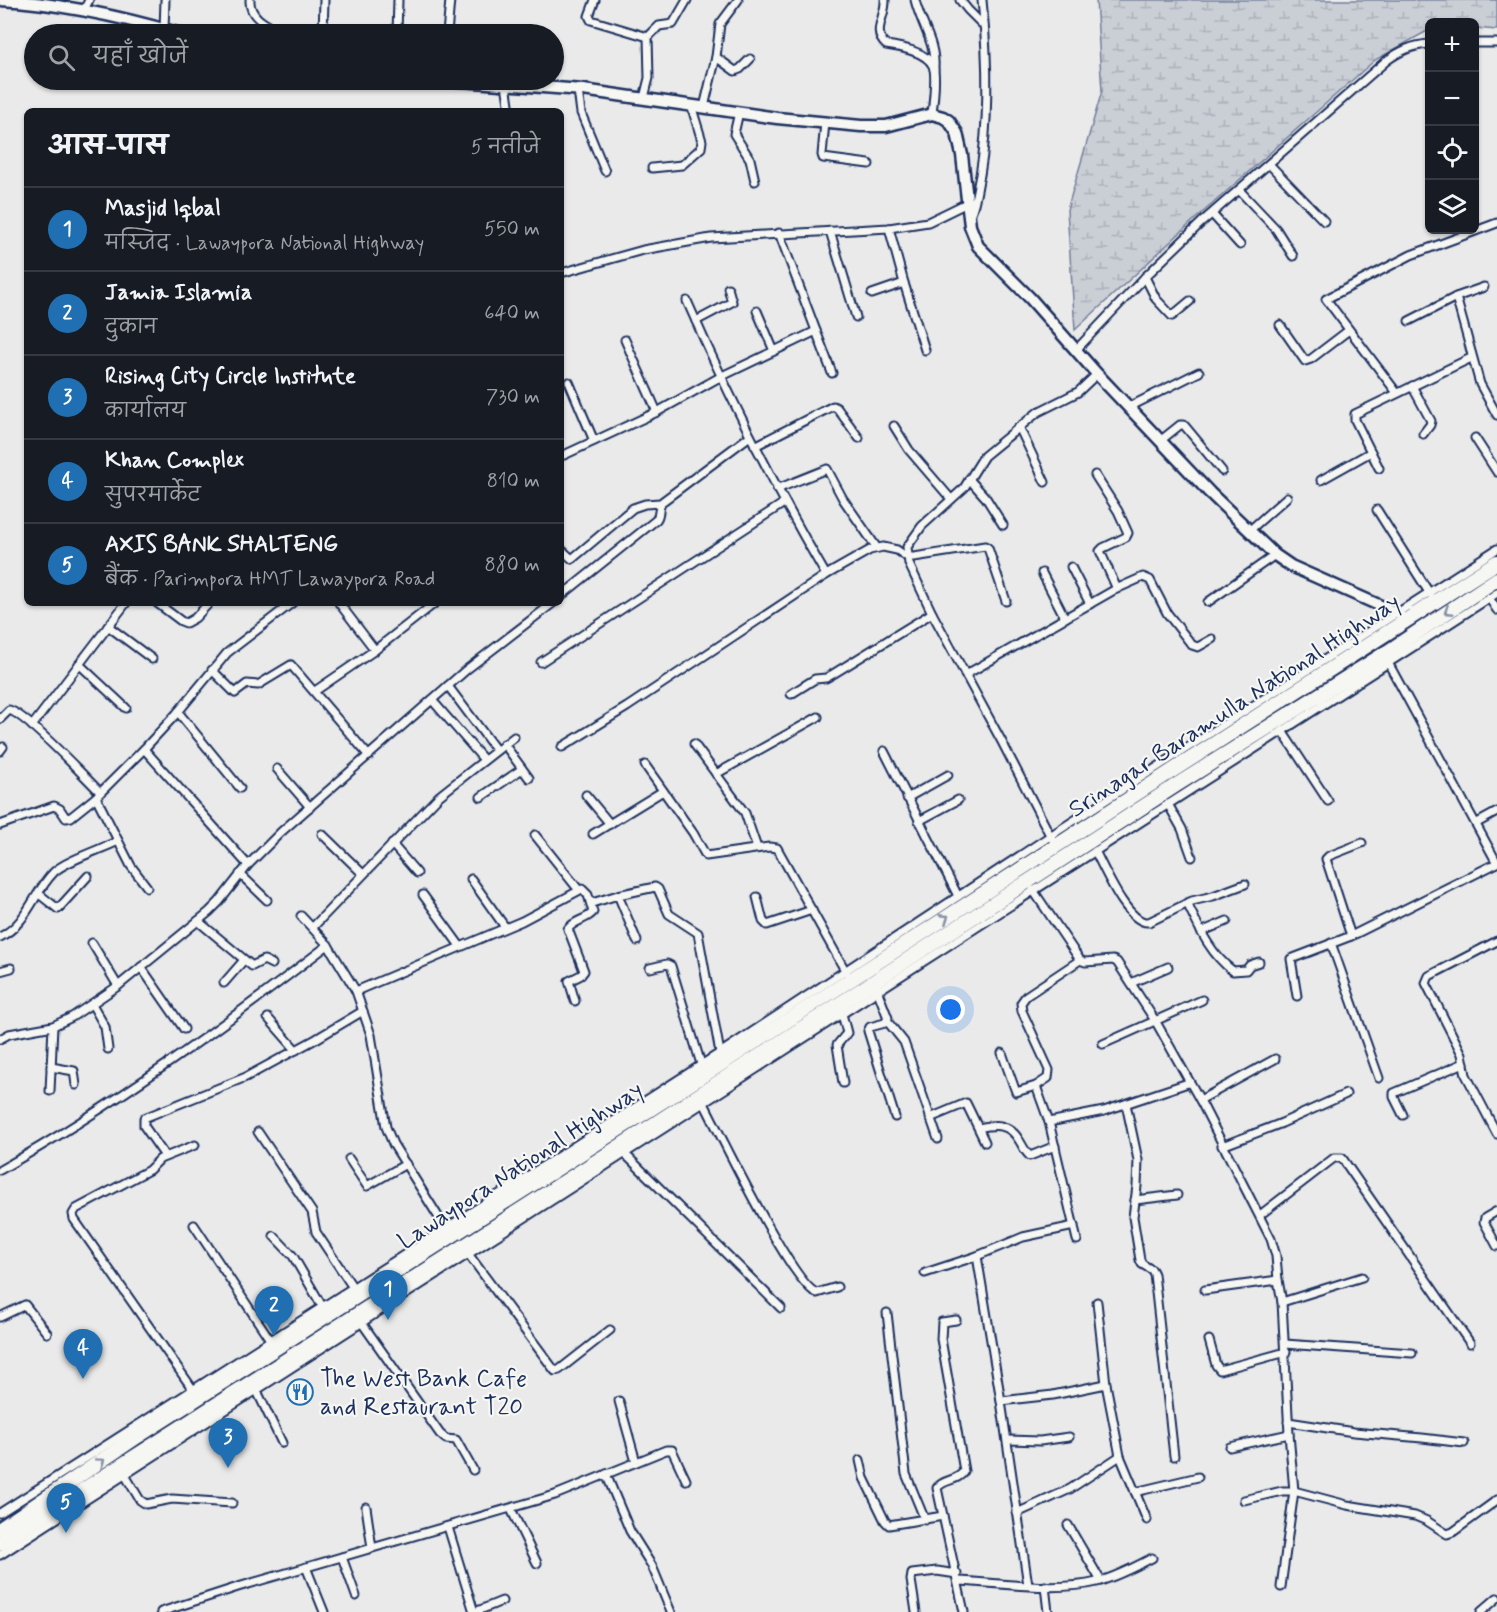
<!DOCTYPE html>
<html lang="hi">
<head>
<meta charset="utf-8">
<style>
	body { margin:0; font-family:Mynerve,"Playpen Sans Deva",sans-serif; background:#20242c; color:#f1f3f6 }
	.controls { position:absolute; right:18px; top:18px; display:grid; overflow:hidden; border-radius:9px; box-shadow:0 2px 4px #0004 }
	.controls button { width:54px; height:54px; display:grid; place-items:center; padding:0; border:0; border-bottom:2px solid #363941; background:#171b24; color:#f1f3f6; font:30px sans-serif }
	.you { position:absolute; left:951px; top:1010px; width:21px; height:21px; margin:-15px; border:4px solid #fff; border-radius:50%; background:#1a73e8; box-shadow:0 0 0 9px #1a73e833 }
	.badge { display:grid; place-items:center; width:39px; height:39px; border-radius:50%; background:#1f6fb2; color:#fff; font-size:20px; font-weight:700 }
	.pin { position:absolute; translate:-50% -50px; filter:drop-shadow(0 2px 3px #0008) }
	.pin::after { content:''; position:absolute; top:32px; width:21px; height:18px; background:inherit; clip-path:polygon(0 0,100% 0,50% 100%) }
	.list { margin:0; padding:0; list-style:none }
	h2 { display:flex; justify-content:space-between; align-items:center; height:78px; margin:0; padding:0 24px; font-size:26px }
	h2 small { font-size:20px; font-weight:400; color:#9ea1a6 }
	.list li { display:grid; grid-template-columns:39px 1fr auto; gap:18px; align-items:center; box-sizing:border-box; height:84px; padding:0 24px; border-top:2px solid #363941 }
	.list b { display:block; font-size:22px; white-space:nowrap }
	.list p { margin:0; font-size:20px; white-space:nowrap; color:#9ea1a6 }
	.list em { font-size:20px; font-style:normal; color:#9ea1a6 }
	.icon { flex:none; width:33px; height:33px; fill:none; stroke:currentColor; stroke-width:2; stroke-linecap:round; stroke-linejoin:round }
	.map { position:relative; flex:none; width:1497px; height:1612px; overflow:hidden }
	.search { position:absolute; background:#171b24; box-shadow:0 2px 4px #0004; left:24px; top:24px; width:540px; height:66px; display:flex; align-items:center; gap:15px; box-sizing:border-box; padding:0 21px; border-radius:33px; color:#9ea1a6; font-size:22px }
	.panel { position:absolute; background:#171b24; box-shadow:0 2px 4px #0004; left:24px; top:108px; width:540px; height:498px; border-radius:9px }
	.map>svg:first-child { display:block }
	.wetland { fill:url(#wetland-marsh); stroke:#727e9a; stroke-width:1.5 }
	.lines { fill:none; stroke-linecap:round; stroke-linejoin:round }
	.street-casing { stroke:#1b2f5e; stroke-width:11 }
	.secondary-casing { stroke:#1b2f5e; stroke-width:15 }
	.highway-casing { stroke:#1b2f5e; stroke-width:18 }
	.street { stroke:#f6f6f2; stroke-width:7 }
	.secondary { stroke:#f6f6f2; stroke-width:10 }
	.highway { stroke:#f6f6f2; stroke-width:14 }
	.oneway { stroke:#8892a8 }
	.labels { text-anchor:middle; stroke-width:4.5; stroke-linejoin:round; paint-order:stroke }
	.street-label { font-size:24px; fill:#1b2f5e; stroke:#f6f6f2 }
	.poi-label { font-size:24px; fill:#1b2f5e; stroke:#f6f6f2; text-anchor:start }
</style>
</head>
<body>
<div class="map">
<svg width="1497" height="1612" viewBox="0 0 1497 1612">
	<defs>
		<pattern id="wetland-marsh" width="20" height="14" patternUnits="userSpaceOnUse" patternTransform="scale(1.5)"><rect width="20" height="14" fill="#caced5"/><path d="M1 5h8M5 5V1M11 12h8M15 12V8" fill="none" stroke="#adb1b9"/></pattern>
	</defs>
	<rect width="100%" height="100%" fill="#e9eae9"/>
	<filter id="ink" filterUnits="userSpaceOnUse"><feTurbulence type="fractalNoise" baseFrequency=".0167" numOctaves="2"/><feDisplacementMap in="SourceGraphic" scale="12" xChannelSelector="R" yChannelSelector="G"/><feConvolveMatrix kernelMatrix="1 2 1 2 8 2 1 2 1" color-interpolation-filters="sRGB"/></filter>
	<g filter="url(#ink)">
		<!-- wetland -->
		<path class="wetland" d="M1096 0H1497V30L1475 28 1474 22H1430L1429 30 1375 60 1193 221 1075 330 1067 210 1102 91Z"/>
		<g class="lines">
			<!-- street casing -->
			<g class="street-casing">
				<g id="street">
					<path d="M250 0C249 19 270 26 284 34"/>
					<path d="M595 0 589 16 591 20 648 37"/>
					<path d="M885 0C886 17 871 31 886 45 900 47 926 51 933 66 937 75 933 103 932 114"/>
					<path d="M915 0C921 25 936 42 934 69"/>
					<path d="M960 0 968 10 983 25"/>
					<path d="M84 10 89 0"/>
					<path d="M164 30 165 0"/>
					<path d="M323 34 324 0"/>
					<path d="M397 34 398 0"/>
					<path d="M447 34 450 0"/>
					<path d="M1474 43H1497"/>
					<path d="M716 57 735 71 740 69 750 59"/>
					<path d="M506 84 510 111"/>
					<path d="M578 90 581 113 605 171"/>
					<path d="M644 98 649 78 648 37 659 26 673 24 687 0"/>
					<path d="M704 107 716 57 720 24 738 0"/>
					<path d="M739 112 734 134 750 159 755 181"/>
					<path d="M825 122 822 155 823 158 869 164"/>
					<path d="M1269 164 1324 221"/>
					<path d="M652 168 682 165 701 148 702 141 691 105"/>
					<path d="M1239 190 1276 229 1293 256"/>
					<path d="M1212 214 1240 245"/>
					<path d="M970 215C976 203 977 188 980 175 990 117 988 58 982 0"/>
					<path d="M889 228 904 283 925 350"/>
					<path d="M830 231 856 317"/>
					<path d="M779 233 832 373"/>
					<path d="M561 273 643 250 711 238 889 228 928 222 967 203"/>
					<path d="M1145 277 1156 299 1172 316 1190 301"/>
					<path d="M872 294 904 283"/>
					<path d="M1456 297 1480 384 1497 415"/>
					<path d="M687 301C728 395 774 486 826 575"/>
					<path d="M757 311 774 351"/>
					<path d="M696 321 732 302 728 288"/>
					<path d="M1409 321 1456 297 1484 287"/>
					<path d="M1280 325 1305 361 1311 359 1349 330"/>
					<path d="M625 340 657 412"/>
					<path d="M1076 350 1145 277 1202 222 1386 61C1400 51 1412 45 1430 44"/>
					<path d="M569 382 594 441"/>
					<path d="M1412 386 1431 421 1430 425 1423 434"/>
					<path d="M1397 393 1326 299 1411 255 1497 223"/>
					<path d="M1129 407 1199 372"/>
					<path d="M894 426 909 450 951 499"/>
					<path d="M1019 427 1045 482"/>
					<path d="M1475 438 1497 472"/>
					<path d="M1160 441 1180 425H1184L1222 471"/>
					<path d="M755 446 833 406 837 408 859 438"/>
					<path d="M564 455 657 412 720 377 816 331"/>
					<path d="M1379 468 1355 420V414L1471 358"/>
					<path d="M1095 475 1118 511 1128 533 1126 537 1103 548 1100 551 1117 589"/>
					<path d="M969 479 986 498 1003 525"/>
					<path d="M1321 480 1371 452"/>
					<path d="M777 489 827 469 843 499 877 548"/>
					<path d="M1377 510 1430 594"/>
					<path d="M1250 530 1287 497"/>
					<path d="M562 550 572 559 633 508 645 504 660 503"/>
					<path d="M1071 567 1090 604"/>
					<path d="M1042 573 1065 618"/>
					<path d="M561 596 656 520C661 514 657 507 663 501L750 436"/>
					<path d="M1489 598 1497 610"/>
					<path d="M1208 602 1275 555"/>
					<path d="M157 603 181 621 186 623 195 618 209 603"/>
					<path d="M339 603 375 650"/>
					<path d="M108 626 152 659"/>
					<path d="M1386 659 1497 863"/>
					<path d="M541 662 784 503"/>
					<path d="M79 664 126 708"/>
					<path d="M212 670 235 693 247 684 258 685 291 665 369 756"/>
					<path d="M965 675 1116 589 1143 577 1150 580 1167 613 1192 645 1198 647 1212 639"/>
					<path d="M448 686 496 750"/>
					<path d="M315 691 375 650 435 603"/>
					<path d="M791 694 815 679 826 678 833 674 932 613"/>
					<path d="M432 700 484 760"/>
					<path d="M178 712 240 788"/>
					<path d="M0 719 9 710C26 714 84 776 100 792"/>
					<path d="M32 726 126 603"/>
					<path d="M1282 731 1328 801"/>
					<path d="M504 744 529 778"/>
					<path d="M694 744 745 813 757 848"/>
					<path d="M562 747 627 707 826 575 870 550 883 547 897 550 907 557H914L985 546 988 548 1006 601"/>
					<path d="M144 749 248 865"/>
					<path d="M0 751 3 747"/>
					<path d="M884 751 958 896"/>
					<path d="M645 765 693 833 706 856 769 847 777 848 846 972"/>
					<path d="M277 769 310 807"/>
					<path d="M716 774 818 717"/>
					<path d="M586 795 610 824"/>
					<path d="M96 797 131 866 147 887"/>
					<path d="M481 797 522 769"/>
					<path d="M907 798 948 775"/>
					<path d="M1168 804 1182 829 1192 857"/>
					<path d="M919 821 958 800"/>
					<path d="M1477 823 1497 812"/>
					<path d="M0 825 54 806 60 809 66 818 71 817 96 797 144 749 178 712 227 653 292 603"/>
					<path d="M322 834 363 874"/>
					<path d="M593 834 663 791"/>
					<path d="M535 835 578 889"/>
					<path d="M1052 839 1002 742 932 613 909 564 907 547 922 526 964 488 984 456 1038 412 1078 392 1097 374"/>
					<path d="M392 844 417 873"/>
					<path d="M1095 851C1104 868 1128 925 1149 922L1192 901 1213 896 1245 884"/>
					<path d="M240 874 267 900"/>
					<path d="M471 879 505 927"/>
					<path d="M1033 890 1080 960 1085 962 1113 960 1117 962 1156 1022 1200 1100 1271 1239 1276 1256 1278 1280 1282 1302 1289 1434 1294 1491 1281 1587"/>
					<path d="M39 894 58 909 88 876"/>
					<path d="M423 895 460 946"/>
					<path d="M618 895 637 941"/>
					<path d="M757 897 763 921 767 925 812 910"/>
					<path d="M592 903 618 895 655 887 658 889 669 914 698 933 720 1053"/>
					<path d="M1187 903C1199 928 1210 954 1233 971L1246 970 1250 965 1259 962"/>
					<path d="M301 916 328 945 356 991 371 1035 386 1127 393 1144 446 1229"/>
					<path d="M198 921 252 966 264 960 272 964"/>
					<path d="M313 927 439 796 514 737"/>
					<path d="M1201 932 1227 921"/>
					<path d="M1351 936 1326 859 1329 856 1362 843"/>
					<path d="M0 937C28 923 33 893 54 872 65 861 102 849 118 841"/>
					<path d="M1497 941 1435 973 1429 976 1426 983 1462 1054 1466 1075 1497 1134"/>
					<path d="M92 943 118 986"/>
					<path d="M1331 943 1379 1078"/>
					<path d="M141 967 184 1029"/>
					<path d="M650 968 667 964 671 966 701 1064"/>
					<path d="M0 971 11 968"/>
					<path d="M224 983 244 960"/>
					<path d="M1131 983 1168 967"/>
					<path d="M876 987 888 1018 885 1023 870 1027 868 1031 895 1117"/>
					<path d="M356 991 522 921 582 889 588 895 593 912C587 920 574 920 568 929L584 971 581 975 569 981 575 1001"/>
					<path d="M1297 996 1291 959 1351 936 1497 863"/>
					<path d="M92 1004 105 1027 108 1049"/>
					<path d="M842 1014 847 1033 837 1045 843 1083"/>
					<path d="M268 1018 296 1050"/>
					<path d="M887 1021 904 1042 938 1139"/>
					<path d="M0 1039 9 1034 53 1026 72 1017 118 986 209 912 219 902 248 865 281 832 466 670 553 603"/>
					<path d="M1103 1044 1202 1000"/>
					<path d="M1002 1053 1016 1092 1036 1086 1048 1078 1049 1070 1022 1011 1021 1003 1026 996 1080 960"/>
					<path d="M51 1067 74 1071 76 1085"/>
					<path d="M1036 1086 1049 1122 1077 1240"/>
					<path d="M50 1091 53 1026"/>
					<path d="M1200 1100 1275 1059"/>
					<path d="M704 1103C720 1134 793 1286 817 1293L837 1287"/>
					<path d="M1126 1104 1138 1160 1137 1186 1133 1217 1140 1260 1142 1264 1152 1270 1154 1274 1174 1456"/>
					<path d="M1403 1115 1394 1097V1093L1464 1063"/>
					<path d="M930 1118 966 1103 985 1142"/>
					<path d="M1049 1122 1104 1111 1188 1083"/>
					<path d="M979 1128C995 1124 1009 1123 1019 1140 1023 1146 1025 1152 1030 1156L1055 1146"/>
					<path d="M258 1132 312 1212 316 1232 354 1289"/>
					<path d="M1222 1146 1282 1123 1346 1094"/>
					<path d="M625 1154 781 1308"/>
					<path d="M165 1156 144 1126V1118L246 1077 316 1039 363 1011"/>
					<path d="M349 1159 367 1186 406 1164"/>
					<path d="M0 1170C115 1105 223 1026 328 945"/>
					<path d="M1135 1200 1177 1195"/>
					<path d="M1497 1211 1485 1218 1484 1222 1497 1246"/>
					<path d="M1260 1215 1334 1158H1342L1470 1343"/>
					<path d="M194 1225 271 1341"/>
					<path d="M274 1236 293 1256 322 1306"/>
					<path d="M469 1255 555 1371 559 1370 610 1330"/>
					<path d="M977 1256 1001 1401 1028 1585"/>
					<path d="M925 1273 977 1256 1023 1237 1074 1226"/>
					<path d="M1205 1290 1278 1280"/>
					<path d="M1097 1302 1106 1384 1120 1456 1147 1520"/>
					<path d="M1282 1302 1362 1277"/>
					<path d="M887 1313 906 1474 925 1520"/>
					<path d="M0 1317 25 1305 47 1333"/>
					<path d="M956 1320 942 1322 941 1339 964 1471C958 1482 944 1478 937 1488L964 1612"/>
					<path d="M362 1323 440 1434 446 1439 456 1440 473 1470"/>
					<path d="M1209 1340 1216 1365 1220 1370 1286 1352"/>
					<path d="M1285 1344 1412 1353"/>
					<path d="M194 1391 74 1219 73 1214 76 1209 149 1170 160 1159 195 1145"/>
					<path d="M257 1391 282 1443"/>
					<path d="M619 1401 636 1462"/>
					<path d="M1001 1401 1053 1395 1106 1384"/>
					<path d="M1288 1422 1354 1432 1422 1438 1464 1443"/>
					<path d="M1007 1440 1040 1441 1069 1437"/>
					<path d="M1230 1447 1289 1434"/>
					<path d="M860 1460 864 1478 885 1521 889 1525 943 1516"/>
					<path d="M606 1474 630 1531 652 1566 671 1612"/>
					<path d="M125 1475 140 1500 146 1504 172 1499 232 1503"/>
					<path d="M1135 1492 1198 1477"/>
					<path d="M1244 1500 1282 1491H1294L1347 1505 1415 1516 1427 1521 1447 1534 1453 1532 1497 1500"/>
					<path d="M366 1507 372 1548"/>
					<path d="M511 1509 537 1563"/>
					<path d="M0 1513 720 1053 1050 836 1497 549"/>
					<path d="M1017 1513 1070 1489 1120 1456"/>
					<path d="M1068 1525 1101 1581"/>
					<path d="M448 1527 474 1612"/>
					<path d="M0 1555 1497 593"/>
					<path d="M342 1557 356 1596"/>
					<path d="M306 1567 324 1612"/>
					<path d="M958 1581C999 1583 1057 1592 1097 1582 1116 1577 1135 1567 1152 1558"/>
					<path d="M1045 1586 1048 1612"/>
					<path d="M161 1612 238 1587 555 1495 666 1450H672L686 1480"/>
					<path d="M475 1612 502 1601"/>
					<path d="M916 1612 911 1580 912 1574 937 1571 957 1574"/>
					<path d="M1481 1612 1497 1598"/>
				</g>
			</g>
			<!-- secondary casing -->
			<g class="secondary-casing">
				<g id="secondary">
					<path d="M0 0C61 3 122 17 181 34"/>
					<path d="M447 80 583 90 777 118 861 126H886L932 114 943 117 949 121 957 133 962 155 970 226 978 246 1030 298 1097 374 1210 493 1275 555 1291 566 1399 614"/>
				</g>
			</g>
			<!-- highway casing -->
			<g class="highway-casing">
				<g id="highway">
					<path d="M0 1529 138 1436 724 1062 1147 787 1497 562"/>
					<path d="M0 1543 622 1145 1178 784 1383 655 1497 579"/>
				</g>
			</g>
			<!-- street -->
			<use href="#street" class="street"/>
			<!-- secondary -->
			<use href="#secondary" class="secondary"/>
			<!-- highway -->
			<use href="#highway" class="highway"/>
		</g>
		<!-- one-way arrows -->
		<defs><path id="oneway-chevron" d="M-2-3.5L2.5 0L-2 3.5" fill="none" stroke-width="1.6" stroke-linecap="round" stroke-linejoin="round" transform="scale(1.5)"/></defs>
		<g class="oneway">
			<use href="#oneway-chevron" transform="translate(1448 611) rotate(147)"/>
			<use href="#oneway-chevron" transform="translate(945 918) rotate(-33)"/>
			<use href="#oneway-chevron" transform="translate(101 1462) rotate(-35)"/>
		</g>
	</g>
	<!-- icons -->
	<defs>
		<g id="restaurant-ring" transform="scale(1.35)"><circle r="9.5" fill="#f6f6f2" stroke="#1f6fb2" stroke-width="1.5"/><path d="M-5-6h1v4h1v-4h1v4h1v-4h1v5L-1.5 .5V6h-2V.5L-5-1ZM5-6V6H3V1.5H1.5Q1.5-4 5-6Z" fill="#1f6fb2"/></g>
	</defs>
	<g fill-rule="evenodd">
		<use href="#restaurant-ring" x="300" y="1392"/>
	</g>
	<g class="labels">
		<!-- street labels -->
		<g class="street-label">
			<text transform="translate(1234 705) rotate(-33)" y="8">Srinagar Baramulla National Highway</text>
			<text transform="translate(520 1165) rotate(-33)" y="8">Lawaypora National Highway</text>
		</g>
		<!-- poi labels -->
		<g class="poi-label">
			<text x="320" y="1386">The West Bank Cafe<tspan x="320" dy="28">and Restaurant T20</tspan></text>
		</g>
	</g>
</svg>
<div class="controls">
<button>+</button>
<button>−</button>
<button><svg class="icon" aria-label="locate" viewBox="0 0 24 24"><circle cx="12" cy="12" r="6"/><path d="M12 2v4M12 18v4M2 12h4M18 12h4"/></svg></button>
<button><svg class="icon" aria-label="layers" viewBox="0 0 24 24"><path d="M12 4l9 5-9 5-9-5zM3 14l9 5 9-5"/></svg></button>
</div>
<div class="you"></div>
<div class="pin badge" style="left:388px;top:1320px">1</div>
<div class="pin badge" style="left:274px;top:1336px">2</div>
<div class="pin badge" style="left:228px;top:1468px">3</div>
<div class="pin badge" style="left:83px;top:1379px">4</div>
<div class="pin badge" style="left:66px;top:1533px">5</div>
<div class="search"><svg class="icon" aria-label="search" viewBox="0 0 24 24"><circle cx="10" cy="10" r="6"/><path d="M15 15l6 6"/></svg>यहाँ खोजें</div>
<section class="panel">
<h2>आस-पास<small>5 नतीजे</small></h2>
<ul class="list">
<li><span class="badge">1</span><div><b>Masjid Iqbal</b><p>मस्जिद · Lawaypora National Highway</p></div><em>550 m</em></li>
<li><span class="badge">2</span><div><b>Jamia Islamia</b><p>दुकान</p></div><em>640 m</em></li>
<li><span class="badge">3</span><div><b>Rising City Circle Institute</b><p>कार्यालय</p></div><em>730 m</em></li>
<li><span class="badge">4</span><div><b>Khan Complex</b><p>सुपरमार्केट</p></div><em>810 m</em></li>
<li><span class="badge">5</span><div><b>AXIS BANK SHALTENG</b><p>बैंक · Parimpora HMT Lawaypora Road</p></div><em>880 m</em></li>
</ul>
</section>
</div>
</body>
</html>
